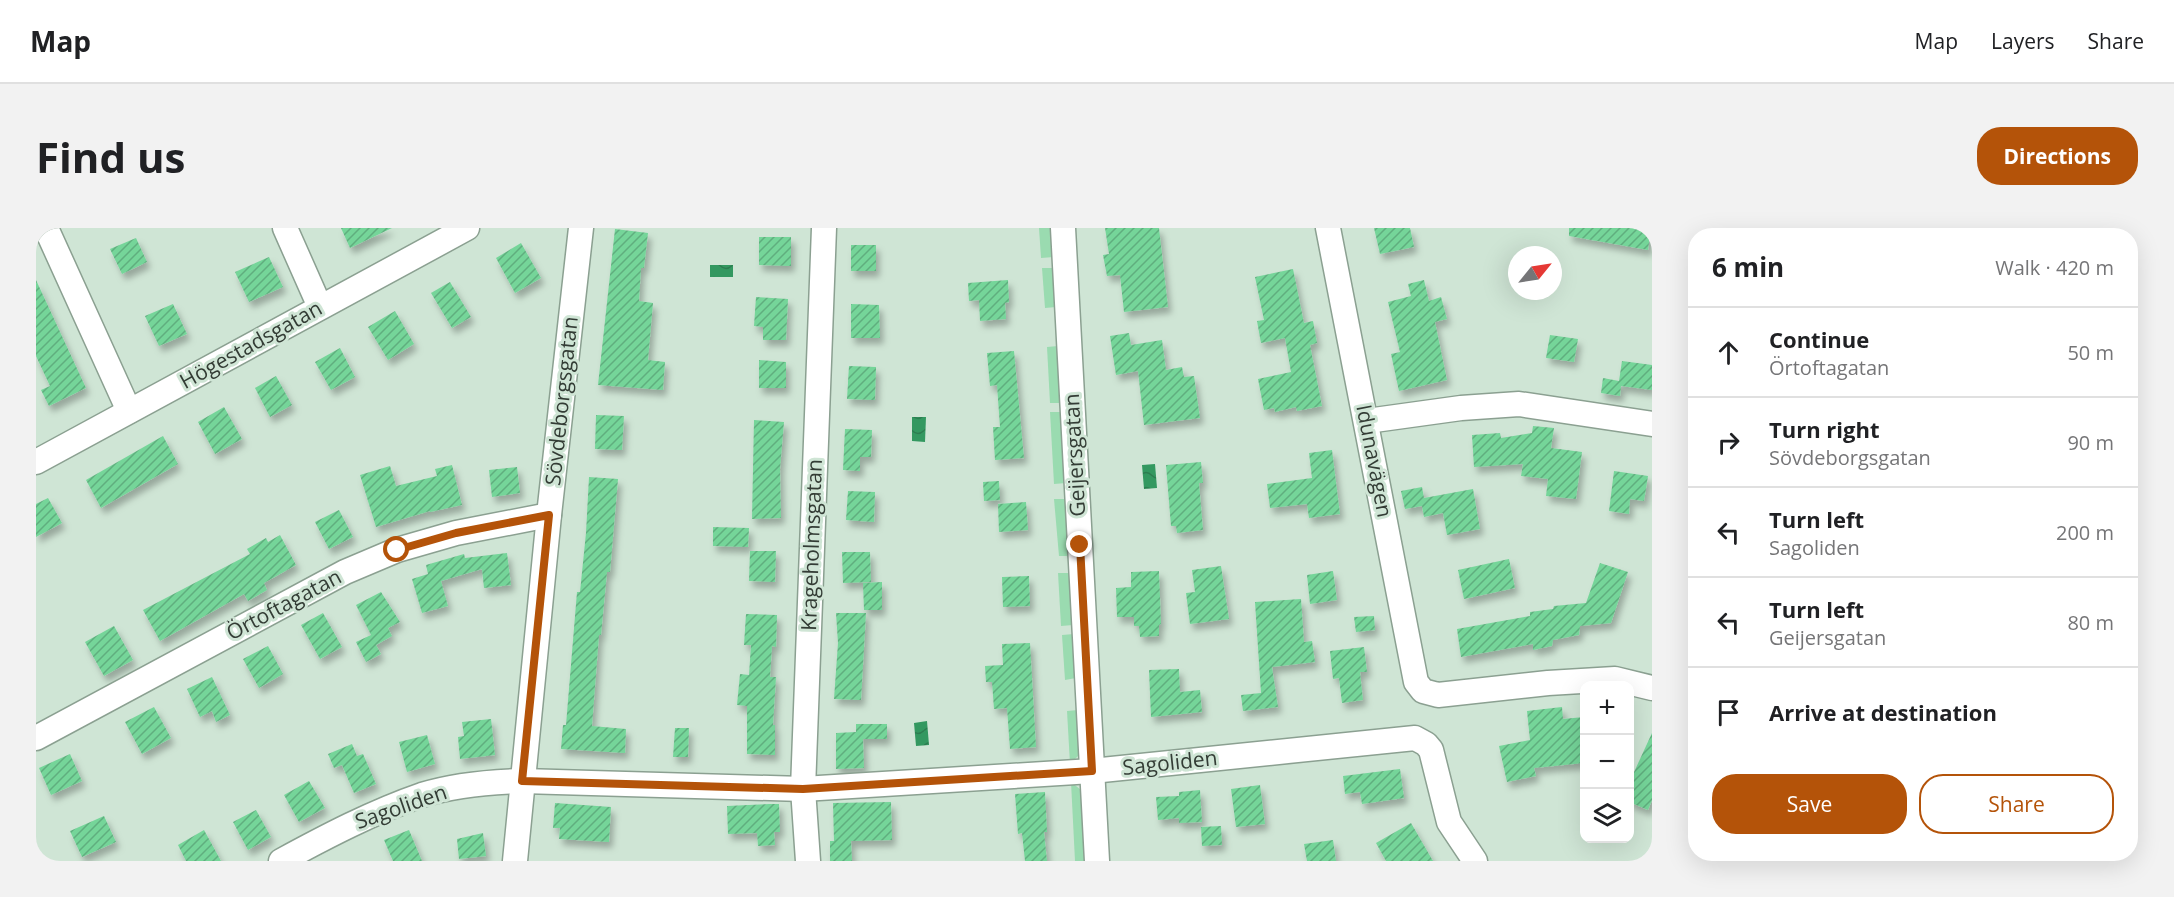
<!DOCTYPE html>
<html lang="en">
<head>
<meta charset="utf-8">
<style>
	body { margin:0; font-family:"Open Sans",sans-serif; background:#f2f2f2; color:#202124 }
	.controls { position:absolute; right:18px; bottom:18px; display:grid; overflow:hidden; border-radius:12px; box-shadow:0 6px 24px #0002 }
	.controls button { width:54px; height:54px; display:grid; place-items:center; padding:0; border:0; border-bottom:2px solid #e0e0e0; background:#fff; color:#202124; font:30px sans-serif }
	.compass { position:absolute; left:1472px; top:18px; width:54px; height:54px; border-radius:50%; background:#fff; box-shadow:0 6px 24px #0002; rotate:60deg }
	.stop { position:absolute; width:18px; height:18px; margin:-14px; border:4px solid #b45309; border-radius:50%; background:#fff }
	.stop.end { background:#b45309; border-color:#fff; box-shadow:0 2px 6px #0008 }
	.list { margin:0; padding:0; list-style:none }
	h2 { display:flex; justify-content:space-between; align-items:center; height:78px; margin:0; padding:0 24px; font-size:26px }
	h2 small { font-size:20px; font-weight:400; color:#757577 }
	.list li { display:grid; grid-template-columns:39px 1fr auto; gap:18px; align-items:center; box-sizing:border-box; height:90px; padding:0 24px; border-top:2px solid #e0e0e0 }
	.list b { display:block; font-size:22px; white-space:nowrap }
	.list p { margin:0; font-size:20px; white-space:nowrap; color:#757577 }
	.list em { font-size:20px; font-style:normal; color:#757577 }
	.actions { display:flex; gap:12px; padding:18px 24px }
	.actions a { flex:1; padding:14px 0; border:2px solid #b45309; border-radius:24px; text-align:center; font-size:21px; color:#b45309 }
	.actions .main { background:#b45309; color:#fff }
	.icon { flex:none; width:33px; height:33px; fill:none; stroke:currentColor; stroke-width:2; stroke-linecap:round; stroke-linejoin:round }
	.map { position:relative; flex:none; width:1616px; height:633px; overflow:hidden; border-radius:24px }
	header { display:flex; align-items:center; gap:36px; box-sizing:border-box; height:84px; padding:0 30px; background:#fff; border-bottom:2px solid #e0e0e0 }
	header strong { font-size:28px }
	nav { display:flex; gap:33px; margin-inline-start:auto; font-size:21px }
	.intro { display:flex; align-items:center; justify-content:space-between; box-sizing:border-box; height:144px; padding:0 36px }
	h1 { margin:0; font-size:42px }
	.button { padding:15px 27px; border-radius:24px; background:#b45309; color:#fff; font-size:21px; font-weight:700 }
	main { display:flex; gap:36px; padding:0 36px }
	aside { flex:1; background:#fff; border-radius:24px; box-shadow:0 6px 24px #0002 }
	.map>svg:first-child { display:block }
	.grass { fill:#9adbb0 }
	.water { fill:url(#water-waves) }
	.building { fill:url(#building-hatch); filter:url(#shadow) }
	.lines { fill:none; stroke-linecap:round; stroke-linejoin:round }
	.minor-casing { stroke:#8ba091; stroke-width:27 }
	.minor { stroke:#fff; stroke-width:24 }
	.route { stroke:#b45309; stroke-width:8 }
	.labels { text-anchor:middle; stroke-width:6; stroke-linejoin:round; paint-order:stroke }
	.street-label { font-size:21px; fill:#333c35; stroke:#cfe5d5 }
</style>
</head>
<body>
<header>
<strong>Map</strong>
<nav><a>Map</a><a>Layers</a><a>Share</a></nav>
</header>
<div class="intro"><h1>Find us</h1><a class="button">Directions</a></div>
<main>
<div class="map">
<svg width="1616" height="633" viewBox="0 0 1616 633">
	<defs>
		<pattern id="water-waves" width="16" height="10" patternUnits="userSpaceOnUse" patternTransform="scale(1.5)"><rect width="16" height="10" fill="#339860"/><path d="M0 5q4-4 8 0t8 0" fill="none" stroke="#2c7d50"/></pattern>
		<pattern id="building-hatch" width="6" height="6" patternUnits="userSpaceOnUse" patternTransform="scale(1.5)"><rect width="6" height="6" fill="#74d599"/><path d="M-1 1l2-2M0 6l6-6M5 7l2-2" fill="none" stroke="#60ae7e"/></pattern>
		<filter id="shadow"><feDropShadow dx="3.5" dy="6" stdDeviation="3" flood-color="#0004"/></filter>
	</defs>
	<rect width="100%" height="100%" fill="#cfe5d5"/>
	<!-- grass -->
	<g class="grass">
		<path d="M1003 0H1016L1018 29 1005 30Z"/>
		<path d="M1006 40H1017L1020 79 1009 80Z"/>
		<path d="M1022 118 1025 175H1014L1011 119Z"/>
		<path d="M1014 184H1027L1030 255 1018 256Z"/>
		<path d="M1018 271H1031L1033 328H1023Z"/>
		<path d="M1022 345H1035L1037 397 1025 398Z"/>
		<path d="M1038 406 1040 450 1029 452 1026 407Z"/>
		<path d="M1042 482 1044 521 1043 527 1034 536 1031 483Z"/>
		<path d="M1035 554 1045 562 1050 633H1039Z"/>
	</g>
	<!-- water -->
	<g class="water">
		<rect x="674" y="37" width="23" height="12"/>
		<path d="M876 189H890L889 214 876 213Z"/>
		<path d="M1119 236 1121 260 1108 261 1106 237Z"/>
		<path d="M891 493 893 517 880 518 878 495Z"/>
	</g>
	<!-- building -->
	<g class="building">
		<path d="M305 0H356L314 20Z"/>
		<path d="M1069 0H1123L1132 79 1088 84 1084 47 1071 48 1067 27 1073 26Z"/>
		<path d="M1338 0H1374L1378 19 1344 26Z"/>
		<path d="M1533 0H1615L1612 22 1533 8Z"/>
		<path d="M579 1 612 5 608 40H605L603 73 617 75 612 132 629 134 627 162 562 157Z"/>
		<path d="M723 9H755V38L723 37Z"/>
		<path d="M100 10 111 34 86 46 74 21Z"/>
		<path d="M485 15 505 50 479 65 460 30Z"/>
		<rect x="815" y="17" width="25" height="26"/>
		<path d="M233 29 247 59 213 74 199 44Z"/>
		<path d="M1257 41 1268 95 1277 93 1281 115 1274 117 1286 178 1261 183 1260 179 1239 184 1238 180 1228 182 1222 151 1255 144 1249 110 1225 115 1221 93 1228 92 1219 49Z"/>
		<path d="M0 52 50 160 13 178 5 162 14 158 0 128Z"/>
		<path d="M972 52 973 74 969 75 970 91 944 93 943 72 933 73 932 55Z"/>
		<path d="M1388 52 1393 73 1405 69 1411 91 1399 94 1411 152 1363 163 1355 126 1364 124 1352 74 1375 68 1372 56Z"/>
		<path d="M414 54 435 89 416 100 395 65Z"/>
		<path d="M720 69 752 71 750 112H727V99L718 98Z"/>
		<path d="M137 76 151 106 123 118 109 88Z"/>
		<path d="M815 76 843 77 844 110H815Z"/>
		<path d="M359 83 378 116 352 132 332 99Z"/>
		<path d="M1093 105 1095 117 1126 112 1130 142 1146 139 1148 149 1158 148 1164 190 1108 197 1102 143 1080 147 1074 108Z"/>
		<path d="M1514 107 1542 111 1538 134 1510 130Z"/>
		<path d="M304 120 319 149 295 162 279 134Z"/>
		<path d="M978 123 988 230 959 232 957 199H964L961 157 954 158 951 125Z"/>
		<path d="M723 132 750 134V160H723Z"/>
		<path d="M1586 133 1616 137V162L1585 158 1584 168 1565 165 1567 150 1583 153Z"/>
		<path d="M813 138 840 139 839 172 811 171Z"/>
		<path d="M240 148 256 177 234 189 219 160Z"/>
		<path d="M188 179 206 211 179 226 162 194Z"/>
		<path d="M560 187 588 188 586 222 559 221Z"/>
		<path d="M718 192 748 194 744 241 745 290 716 291Z"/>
		<path d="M1497 198 1518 200 1515 220 1546 224 1540 271 1510 268 1512 251 1485 248 1487 236 1438 239 1436 207 1464 205 1465 210 1496 205Z"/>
		<path d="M809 201 836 202 835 229H824V243L807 242Z"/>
		<path d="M127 208 142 236 65 280 50 252Z"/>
		<path d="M1296 222 1304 286 1273 290 1271 276 1234 280 1231 256 1276 250 1273 225Z"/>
		<path d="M1165 234 1167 255H1163L1167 302 1141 305 1140 298H1135L1130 237Z"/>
		<path d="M416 237 426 277 394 284V283L340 299 324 247 354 238 360 258 401 248 399 241Z"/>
		<path d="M481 239 484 265 456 269 453 242Z"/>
		<path d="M1578 243 1612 248 1608 273 1594 271 1593 286 1573 283Z"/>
		<path d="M553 249 582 251 574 344H571L565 407H563L556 498 590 501 589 525 525 521 527 497H530L541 364H544L550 305Z"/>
		<path d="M963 253 964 272 948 273 947 254Z"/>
		<path d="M1386 259 1388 270 1437 261 1444 301 1411 307 1407 285 1388 289 1386 278 1369 281 1365 263Z"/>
		<path d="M812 263 839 264 838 294 810 292Z"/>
		<path d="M12 270 26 295 0 309V276Z"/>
		<path d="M990 274 992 302 963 304 962 276Z"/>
		<path d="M303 282 317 309 293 321 279 294Z"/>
		<path d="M677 299 713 300 712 319 677 318Z"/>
		<path d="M244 307 260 337 228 355 231 362 212 373 208 366 124 413 107 382 214 326 211 321 230 310 232 314Z"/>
		<path d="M714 323H740L739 354 713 353Z"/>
		<path d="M806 324H834L835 354 807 355Z"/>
		<path d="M471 325 475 357 448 360 446 341 405 353 412 378 386 385 376 351 392 346 390 337 428 326 429 330Z"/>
		<path d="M1473 331 1479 360 1428 371 1422 342Z"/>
		<path d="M1564 335 1592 344 1575 395 1544 398 1543 407 1517 412 1516 418 1497 422V416L1425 429 1421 401 1494 388V384L1517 381 1518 378 1550 375Z"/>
		<path d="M1185 338 1193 391 1154 396 1150 365 1159 364 1156 342Z"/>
		<path d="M1123 343 1125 396 1123 397V408L1104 409 1103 398H1098V389H1081L1080 360 1095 359V344Z"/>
		<path d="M1297 343 1301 372 1274 376 1271 347Z"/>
		<path d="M993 348 994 378 967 379 966 349Z"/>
		<path d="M846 354V382H828L827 355Z"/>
		<path d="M345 364 364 394 352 400 356 408 340 417 345 426 330 434 320 414 335 407 320 377Z"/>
		<path d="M1265 371 1268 414 1276 413 1279 434 1236 439 1242 479 1207 483 1205 467 1225 465 1219 374Z"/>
		<path d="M287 385 306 419 284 431 265 397Z"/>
		<path d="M800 385H830L825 472 798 471 802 415Z"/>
		<path d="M710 386 741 387 740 419 736 418 734 449H740L737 497H739V527L711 526V478L701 477 704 446 713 447 715 417H708Z"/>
		<path d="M1338 388 1339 402 1320 404 1318 389Z"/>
		<path d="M78 398 97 432 68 448 49 414Z"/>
		<path d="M994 415 1000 519 974 521 971 480 958 481 956 454H950L949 438 967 437 966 416Z"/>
		<path d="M232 418 247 446 223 460 207 431Z"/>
		<path d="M1328 419 1331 444H1324L1327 472 1306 475 1303 450 1297 451 1294 423Z"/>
		<path d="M1143 441 1144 464 1164 462 1166 484 1115 489 1113 442Z"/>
		<path d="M176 449 194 487 180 494 176 483 164 489 151 461Z"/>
		<path d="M118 479 135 510 106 526 89 494Z"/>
		<path d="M1526 479 1527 491 1548 489V535L1498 540 1500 548 1471 554 1463 518 1494 512 1491 483Z"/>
		<path d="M455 491 459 527 424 531 422 509 428 508 426 494Z"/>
		<path d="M820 496H851V511H827L828 540 800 541V505L820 504Z"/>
		<path d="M639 500H653L652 529H637Z"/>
		<path d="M1616 505V572L1612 582 1593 574V555Z"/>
		<path d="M391 507 399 536 371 544 363 514Z"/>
		<path d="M316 516 321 528 327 526 340 556 318 565 306 537 298 540 292 526Z"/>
		<path d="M34 526 46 553 15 567 3 540Z"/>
		<path d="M1364 541 1368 570 1326 576 1324 564 1309 566 1307 548Z"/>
		<path d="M273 553 289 580 263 594 248 567Z"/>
		<path d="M1224 557 1229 596 1200 599 1195 561Z"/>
		<path d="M1164 562 1166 594 1143 595V590L1122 592 1120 569 1143 568V564Z"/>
		<path d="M1009 564 1011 604H1008L1011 633H989L986 605 982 606 979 566Z"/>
		<path d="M855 574 856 612 815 613 816 633H794V613H798L797 575Z"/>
		<path d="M519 575 575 579 573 614 523 611 524 600H517Z"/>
		<path d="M734 576H743L744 604H738L739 617 722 618 721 605 692 606 691 578Z"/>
		<path d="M220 582 235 609 212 622 197 594Z"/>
		<path d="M68 588 80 614 46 629 34 603Z"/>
		<path d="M1375 595 1397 633H1350L1340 615Z"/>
		<path d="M1185 598 1186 617 1166 618 1165 599Z"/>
		<path d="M168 602 185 633H150L142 617Z"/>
		<path d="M373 602 386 633H357L348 612Z"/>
		<path d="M447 605 450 628 423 631 421 611Z"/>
		<path d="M1297 612 1300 633H1271L1268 616Z"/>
	</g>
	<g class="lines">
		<!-- minor casing -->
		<g class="minor-casing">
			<g id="minor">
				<path d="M10 0 93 183"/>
				<path d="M249 0 284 79"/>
				<path d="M1027 0 1061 633"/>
				<path d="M1292 0 1380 454 1387 463 1402 467 1512 455 1579 451 1616 460"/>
				<path d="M1331 193 1425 180 1483 176 1616 196"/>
				<path d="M0 234 431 0"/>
				<path d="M0 510 309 344 361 322 420 305 513 287"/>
				<path d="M245 633C291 608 337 584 386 567 418 557 453 554 486 553L767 561 1056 543 1379 510 1390 516 1395 522 1413 594 1439 633"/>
				<path d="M479 633 513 287 545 0"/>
				<path d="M772 633 767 561 788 0"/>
			</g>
		</g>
		<!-- minor -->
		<use href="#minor" class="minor"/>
	</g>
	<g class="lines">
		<!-- route -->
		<path class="route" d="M361 322 420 305 513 287 486 553 767 561 1056 543 1044 317"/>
	</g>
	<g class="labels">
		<!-- street labels -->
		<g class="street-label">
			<text transform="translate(215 117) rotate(-29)" y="7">Högestadsgatan</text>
			<text transform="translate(526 173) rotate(-84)" y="7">Sövdeborgsgatan</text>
			<text transform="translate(1039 227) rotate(-93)" y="7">Geijersgatan</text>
			<text transform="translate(1338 233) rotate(79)" y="7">Idunavägen</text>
			<text transform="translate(776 317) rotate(-88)" y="7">Krageholmsgatan</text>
			<text transform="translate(248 377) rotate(-28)" y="7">Örtoftagatan</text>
			<text transform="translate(1134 535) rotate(-6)" y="7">Sagoliden</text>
			<text transform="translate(365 579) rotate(-19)" y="7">Sagoliden</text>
		</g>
	</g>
</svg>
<div class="controls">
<button>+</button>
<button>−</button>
<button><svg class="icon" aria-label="layers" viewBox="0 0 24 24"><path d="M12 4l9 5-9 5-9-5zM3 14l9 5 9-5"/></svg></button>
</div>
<svg class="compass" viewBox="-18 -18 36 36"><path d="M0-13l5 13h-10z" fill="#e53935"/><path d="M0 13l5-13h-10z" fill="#757577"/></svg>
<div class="stop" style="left:361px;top:322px"></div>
<div class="stop end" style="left:1044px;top:317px"></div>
</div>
<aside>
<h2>6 min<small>Walk · 420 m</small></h2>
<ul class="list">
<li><svg class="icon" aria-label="ahead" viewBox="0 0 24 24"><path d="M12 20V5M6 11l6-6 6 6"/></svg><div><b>Continue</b><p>Örtoftagatan</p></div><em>50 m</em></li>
<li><svg class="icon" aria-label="right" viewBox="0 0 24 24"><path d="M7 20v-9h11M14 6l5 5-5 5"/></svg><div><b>Turn right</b><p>Sövdeborgsgatan</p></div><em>90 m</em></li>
<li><svg class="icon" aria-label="left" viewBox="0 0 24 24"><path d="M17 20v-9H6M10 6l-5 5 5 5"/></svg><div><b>Turn left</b><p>Sagoliden</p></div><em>200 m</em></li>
<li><svg class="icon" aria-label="left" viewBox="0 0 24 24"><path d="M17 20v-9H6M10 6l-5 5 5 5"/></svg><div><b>Turn left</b><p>Geijersgatan</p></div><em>80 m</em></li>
<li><svg class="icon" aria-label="arrive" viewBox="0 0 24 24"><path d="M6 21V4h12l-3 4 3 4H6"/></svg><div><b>Arrive at destination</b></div></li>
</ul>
<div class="actions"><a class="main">Save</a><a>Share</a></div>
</aside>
</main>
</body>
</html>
